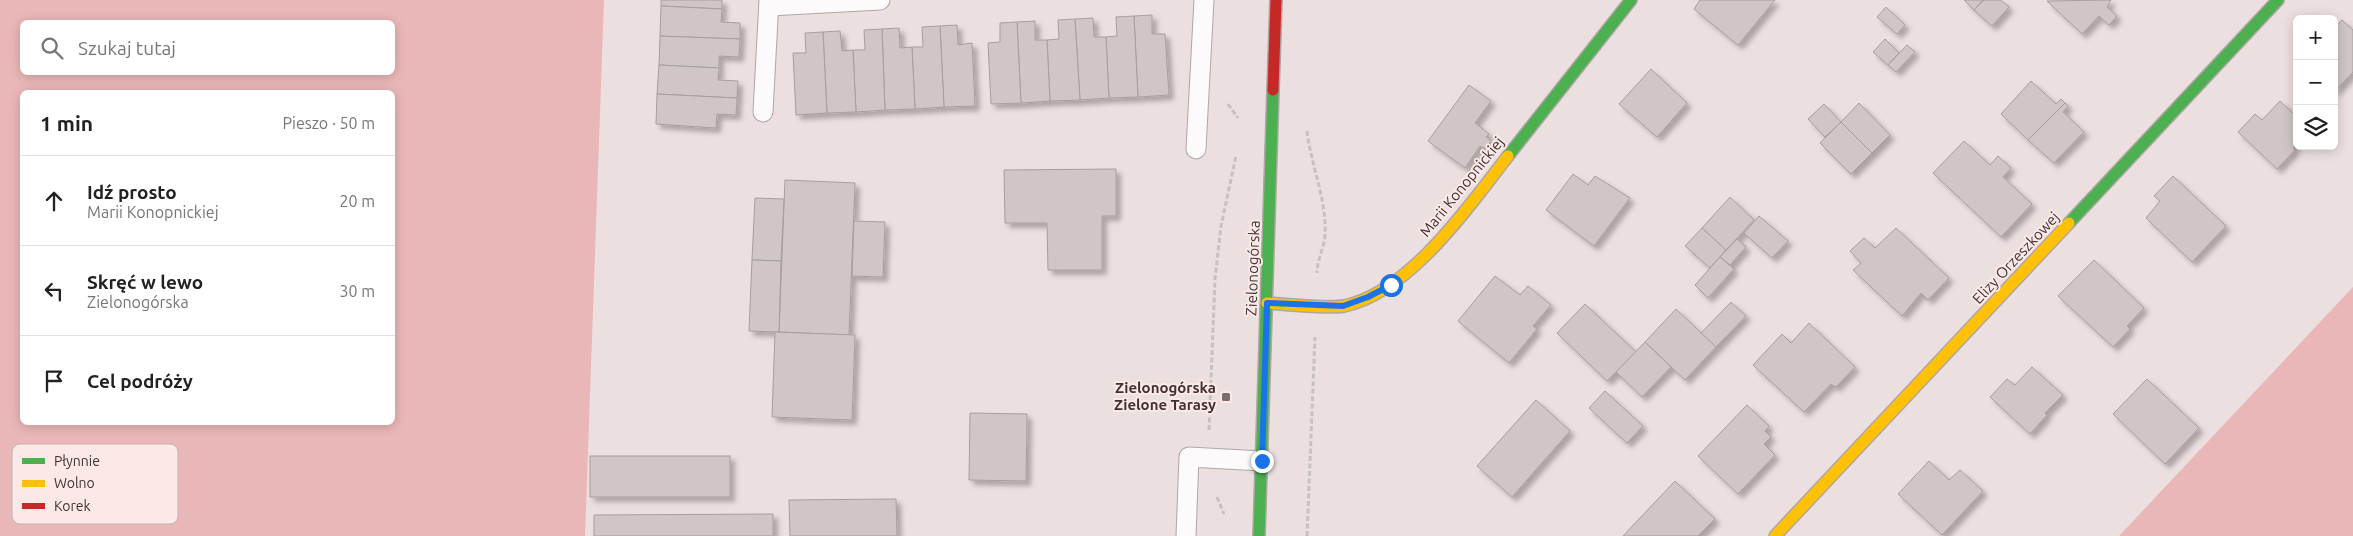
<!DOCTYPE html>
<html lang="pl">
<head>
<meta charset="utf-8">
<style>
	body { margin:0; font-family:Ubuntu,sans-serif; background:#f2f2f2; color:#222 }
	.controls { position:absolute; right:15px; top:15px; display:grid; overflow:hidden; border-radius:8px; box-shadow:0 2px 12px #0003 }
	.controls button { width:45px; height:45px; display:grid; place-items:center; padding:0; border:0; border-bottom:1px solid #e0e0e0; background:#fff; color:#222; font:25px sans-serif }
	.stop { position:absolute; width:15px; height:15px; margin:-11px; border:4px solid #1a73e8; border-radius:50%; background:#fff }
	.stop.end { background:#1a73e8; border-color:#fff; box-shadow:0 1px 5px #0008 }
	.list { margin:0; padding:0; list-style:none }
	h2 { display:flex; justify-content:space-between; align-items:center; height:65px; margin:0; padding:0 20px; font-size:21px }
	h2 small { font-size:16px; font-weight:400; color:#767676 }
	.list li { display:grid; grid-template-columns:32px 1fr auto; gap:15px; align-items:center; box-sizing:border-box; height:90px; padding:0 20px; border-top:1px solid #e0e0e0 }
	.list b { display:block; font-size:19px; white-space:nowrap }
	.list p { margin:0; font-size:16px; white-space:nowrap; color:#767676 }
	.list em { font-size:16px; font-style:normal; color:#767676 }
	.icon { flex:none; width:28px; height:28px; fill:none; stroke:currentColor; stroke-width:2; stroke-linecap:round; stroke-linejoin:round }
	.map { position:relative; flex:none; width:2353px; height:536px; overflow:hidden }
	.search { position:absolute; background:#fff; box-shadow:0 2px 12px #0003; left:20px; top:20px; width:375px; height:55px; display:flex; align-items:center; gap:12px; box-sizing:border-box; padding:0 18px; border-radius:8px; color:#767676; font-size:19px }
	.panel { position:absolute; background:#fff; box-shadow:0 2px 12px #0003; left:20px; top:90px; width:375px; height:335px; border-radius:8px }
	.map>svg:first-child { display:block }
	.forest { fill:#eab7b8; fill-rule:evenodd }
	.building { fill:#d0c6c6; stroke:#a79e9e; filter:url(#shadow) }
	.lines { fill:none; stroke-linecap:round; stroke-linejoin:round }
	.lane-casing { stroke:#b0a6a6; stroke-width:21 }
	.fast-casing { stroke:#b0a6a6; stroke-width:14 }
	.slow-casing { stroke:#b0a6a6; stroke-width:14 }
	.jam-casing { stroke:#b0a6a6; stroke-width:14 }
	.path { stroke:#c7c2c2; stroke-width:3; stroke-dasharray:5 2.5; stroke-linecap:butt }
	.lane { stroke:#fcfafa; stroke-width:19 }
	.fast { stroke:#4caf50; stroke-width:11 }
	.slow { stroke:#ffc107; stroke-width:11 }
	.jam { stroke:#c62828; stroke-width:11 }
	.route { stroke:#1a73e8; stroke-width:6 }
	.poi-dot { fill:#7a6f6f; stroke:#fce8e7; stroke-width:2 }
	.labels { text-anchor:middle; stroke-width:4; stroke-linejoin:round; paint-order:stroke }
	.street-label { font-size:15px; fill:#3d3333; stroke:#fce8e7 }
	.poi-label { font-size:15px; font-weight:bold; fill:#3d3333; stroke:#fce8e7; text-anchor:end }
	.key { fill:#fce8e7; stroke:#c3b2b1; stroke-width:1 }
	.key-label { font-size:14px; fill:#3d3333 }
</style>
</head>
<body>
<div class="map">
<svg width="2353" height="536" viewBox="0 0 2353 536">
	<defs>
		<filter id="shadow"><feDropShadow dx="4.5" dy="4.5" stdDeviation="2.5" flood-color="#0004"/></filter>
	</defs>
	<rect width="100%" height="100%" fill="#ecdfdf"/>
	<!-- forest -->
	<g class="forest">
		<path d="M0 0H604L585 536H0ZM22 22H392V72H22ZM22 92H392V422H22Z"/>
		<path d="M2353 287V536H2119Z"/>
	</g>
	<!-- building -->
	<g class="building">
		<path d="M661 0H722V9L661 6Z"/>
		<path d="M1700 0H1775L1738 45 1694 9Z"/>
		<path d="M1964 0H1983L1974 10Z"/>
		<path d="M1984 0H2001L2009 7 1992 26 1974 10Z"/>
		<path d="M2111 0 2107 7 2117 16 2109 25 2099 16 2082 34 2047 1Z"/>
		<path d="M661 6 722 9 721 22 740 23V39L660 36Z"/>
		<path d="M1886 7 1905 25 1897 34 1877 17Z"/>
		<path d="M1152 15V34H1165L1169 95 1138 97 1134 16Z"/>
		<path d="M1134 16 1138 97 1109 98 1106 37 1117 36 1116 17Z"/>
		<path d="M1093 18 1094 37H1106L1109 98 1080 100 1075 19Z"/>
		<path d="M1075 19 1080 100 1050 101 1047 40 1059 39 1058 20Z"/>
		<path d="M2342 20 2353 30V72L2334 92V28Z"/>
		<path d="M1035 21V40H1047L1050 101 1021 103 1017 22Z"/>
		<path d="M1017 22 1021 103 991 104 988 43 1000 42V23Z"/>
		<path d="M957 25 958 45 972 43 975 106 944 107 940 26Z"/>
		<path d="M940 26 944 107 915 109 912 47H923L922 27Z"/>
		<path d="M899 28 900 48 912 47 915 109 885 110 882 29Z"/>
		<path d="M882 29 885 110 856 112 853 50H865L864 30Z"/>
		<path d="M840 31 842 51 853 50 856 112 827 113 823 32Z"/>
		<path d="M823 32 827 113 796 115 793 53H806L805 33Z"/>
		<path d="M660 36 740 39 739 57 719 56V68L659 65Z"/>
		<path d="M1885 39 1899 53 1888 65 1873 52Z"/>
		<path d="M1907 45 1915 52 1896 72 1888 65Z"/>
		<path d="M659 65 719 68 718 80 738 81 737 98 657 94Z"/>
		<path d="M1651 69 1687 103 1657 137 1619 104Z"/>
		<path d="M2031 81 2056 104 2061 99 2065 103 2028 140 2001 114Z"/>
		<path d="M1469 85 1491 101 1475 123 1489 134 1486 137 1491 141 1486 149 1480 146 1465 168 1428 141Z"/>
		<path d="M657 94 737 98 736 115 717 114 716 128 656 124Z"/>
		<path d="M2280 101 2297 117V144L2293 148 2295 150 2277 169 2238 132 2255 114 2262 120Z"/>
		<path d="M1859 103 1890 135 1872 153 1841 122Z"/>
		<path d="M2065 103 2068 106 2063 112 2084 132 2054 163 2028 140Z"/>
		<path d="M1824 104 1841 122 1825 137 1808 119Z"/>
		<path d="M1841 122 1872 153 1851 174 1820 143Z"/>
		<path d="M1964 141 1990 165 1998 156 2011 168 2003 177 2032 204 2001 237 1933 173Z"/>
		<path d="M1116 169V216H1102V270H1048L1047 223H1005L1004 170Z"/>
		<path d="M1573 174 1588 185 1595 176 1630 198 1594 246 1546 210Z"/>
		<path d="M2173 176 2226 226 2192 262 2146 218 2160 201 2154 196Z"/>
		<path d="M785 180 855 183 849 335 779 332Z"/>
		<path d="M1730 197 1754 220 1726 250 1702 228Z"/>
		<path d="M755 198 784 199 781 261 752 260Z"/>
		<path d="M1759 216 1788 241 1772 258 1744 233Z"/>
		<path d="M854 221 885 222 883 277 852 276Z"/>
		<path d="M1702 228 1726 250 1710 268 1685 246Z"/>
		<path d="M1896 228 1949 278 1928 300 1921 293 1902 316 1853 270 1861 263 1850 251 1864 238 1875 248Z"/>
		<path d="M1737 239 1746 247 1730 265 1720 257Z"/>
		<path d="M1720 257 1734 269 1708 298 1695 285Z"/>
		<path d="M752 260 781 261 779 332 749 331Z"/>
		<path d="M2094 260 2144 308 2127 326 2130 329 2113 347 2058 296Z"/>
		<path d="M1495 276 1520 295 1528 286 1551 305 1533 326 1537 329 1509 363 1458 321Z"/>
		<path d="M1731 302 1746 316 1716 347 1701 333Z"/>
		<path d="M1585 304 1636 352 1607 381 1557 333Z"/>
		<path d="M1676 309 1716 347 1685 380 1645 342Z"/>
		<path d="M1809 323 1855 367 1836 387 1831 384 1804 412 1753 365 1782 334 1791 343Z"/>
		<path d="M775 332 855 335 852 420 772 417Z"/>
		<path d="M1645 342 1671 367 1642 397 1616 372Z"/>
		<path d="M2032 367 2063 395 2045 413 2047 415 2030 434 1990 397 2007 379 2015 385Z"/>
		<path d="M2147 379 2199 428 2165 464 2113 414Z"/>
		<path d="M1605 391 1643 426 1627 443 1589 408Z"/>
		<path d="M1536 400 1570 431 1512 497 1477 466Z"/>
		<path d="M1747 405 1769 426 1765 431 1771 437 1764 444 1775 455 1738 494 1698 456Z"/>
		<path d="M970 413 1027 414 1026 481 969 480Z"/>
		<rect x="590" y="456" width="140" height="41"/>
		<path d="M1929 461 1949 480 1960 470 1983 491 1942 535 1898 494Z"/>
		<path d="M1675 481 1715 519 1698 536H1623Z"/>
		<path d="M896 499 897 536H790L789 500Z"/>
		<path d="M773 514V536H594V515Z"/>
	</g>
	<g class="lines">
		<!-- lane casing -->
		<g class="lane-casing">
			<g id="lane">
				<path d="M769 6 880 0"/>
				<path d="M763 112 769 0"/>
				<path d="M1196 149 1204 0"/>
				<path d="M1186 536 1189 457 1262 461"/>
			</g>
		</g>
		<!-- fast casing -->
		<g class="fast-casing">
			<g id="fast">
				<path d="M1508 156 1631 0"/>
				<path d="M2069 223 2278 0"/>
				<path d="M1259 536 1273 90"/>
			</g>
		</g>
		<!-- slow casing -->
		<g class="slow-casing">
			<g id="slow">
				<path d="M1267 303C1286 304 1327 309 1344 306 1409 293 1469 206 1508 156"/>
				<path d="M1775 536 2069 223"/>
			</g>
		</g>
		<!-- jam casing -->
		<g class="jam-casing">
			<path id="jam" d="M1273 90 1276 0"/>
		</g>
		<!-- path -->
		<g class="path">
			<path d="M1228 104 1238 118"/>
			<path d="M1307 131C1311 166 1327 200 1325 235 1324 249 1317 260 1317 273"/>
			<path d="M1209 430 1215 279 1221 226 1236 156"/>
			<path d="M1217 497 1224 514"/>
			<path d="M1307 536 1315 337"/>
		</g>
		<!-- lane -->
		<use href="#lane" class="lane"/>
		<!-- fast -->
		<use href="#fast" class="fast"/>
		<!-- slow -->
		<use href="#slow" class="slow"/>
		<!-- jam -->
		<use href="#jam" class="jam"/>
	</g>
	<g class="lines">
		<!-- route -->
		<path class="route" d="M1262 461 1267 303 1343 306 1368 297 1391 285"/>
	</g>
	<!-- markers -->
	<rect class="poi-dot" x="1221" y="392" width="10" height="10" rx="2.5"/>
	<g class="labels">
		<!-- street labels -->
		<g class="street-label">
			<text transform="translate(1462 187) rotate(-51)" y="5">Marii Konopnickiej</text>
			<text transform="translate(2016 258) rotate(-47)" y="5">Elizy Orzeszkowej</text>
			<text transform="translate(1253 268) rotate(-88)" y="5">Zielonogórska</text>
		</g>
		<!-- poi labels -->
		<g class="poi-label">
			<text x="1216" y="393">Zielonogórska<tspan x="1216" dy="17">Zielone Tarasy</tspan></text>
		</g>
	</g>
	<!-- legend -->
	<rect x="12" y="444" width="166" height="80" rx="8" class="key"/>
	<rect x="22" y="458" width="23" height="6" fill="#4caf50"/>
	<rect x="22" y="480" width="23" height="7" fill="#ffc107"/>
	<rect x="22" y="503" width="23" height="6" fill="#c62828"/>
	<g class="key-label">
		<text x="54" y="466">Płynnie</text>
		<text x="54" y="488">Wolno</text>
		<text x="54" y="511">Korek</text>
	</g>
</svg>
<div class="controls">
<button>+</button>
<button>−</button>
<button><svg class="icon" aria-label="layers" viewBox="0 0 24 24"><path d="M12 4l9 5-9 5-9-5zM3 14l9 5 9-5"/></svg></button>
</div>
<div class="stop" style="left:1391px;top:285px"></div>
<div class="stop end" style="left:1262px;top:461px"></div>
<div class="search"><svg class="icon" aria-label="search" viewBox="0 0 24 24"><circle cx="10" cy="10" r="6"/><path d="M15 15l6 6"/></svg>Szukaj tutaj</div>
<section class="panel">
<h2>1 min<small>Pieszo · 50 m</small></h2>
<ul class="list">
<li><svg class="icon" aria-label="ahead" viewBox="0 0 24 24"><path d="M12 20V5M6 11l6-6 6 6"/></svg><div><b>Idź prosto</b><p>Marii Konopnickiej</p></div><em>20 m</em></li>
<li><svg class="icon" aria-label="left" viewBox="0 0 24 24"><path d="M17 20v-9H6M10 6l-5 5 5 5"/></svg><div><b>Skręć w lewo</b><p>Zielonogórska</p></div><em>30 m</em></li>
<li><svg class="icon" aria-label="arrive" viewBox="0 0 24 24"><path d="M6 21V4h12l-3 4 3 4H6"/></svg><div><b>Cel podróży</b></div></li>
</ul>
</section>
</div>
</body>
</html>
